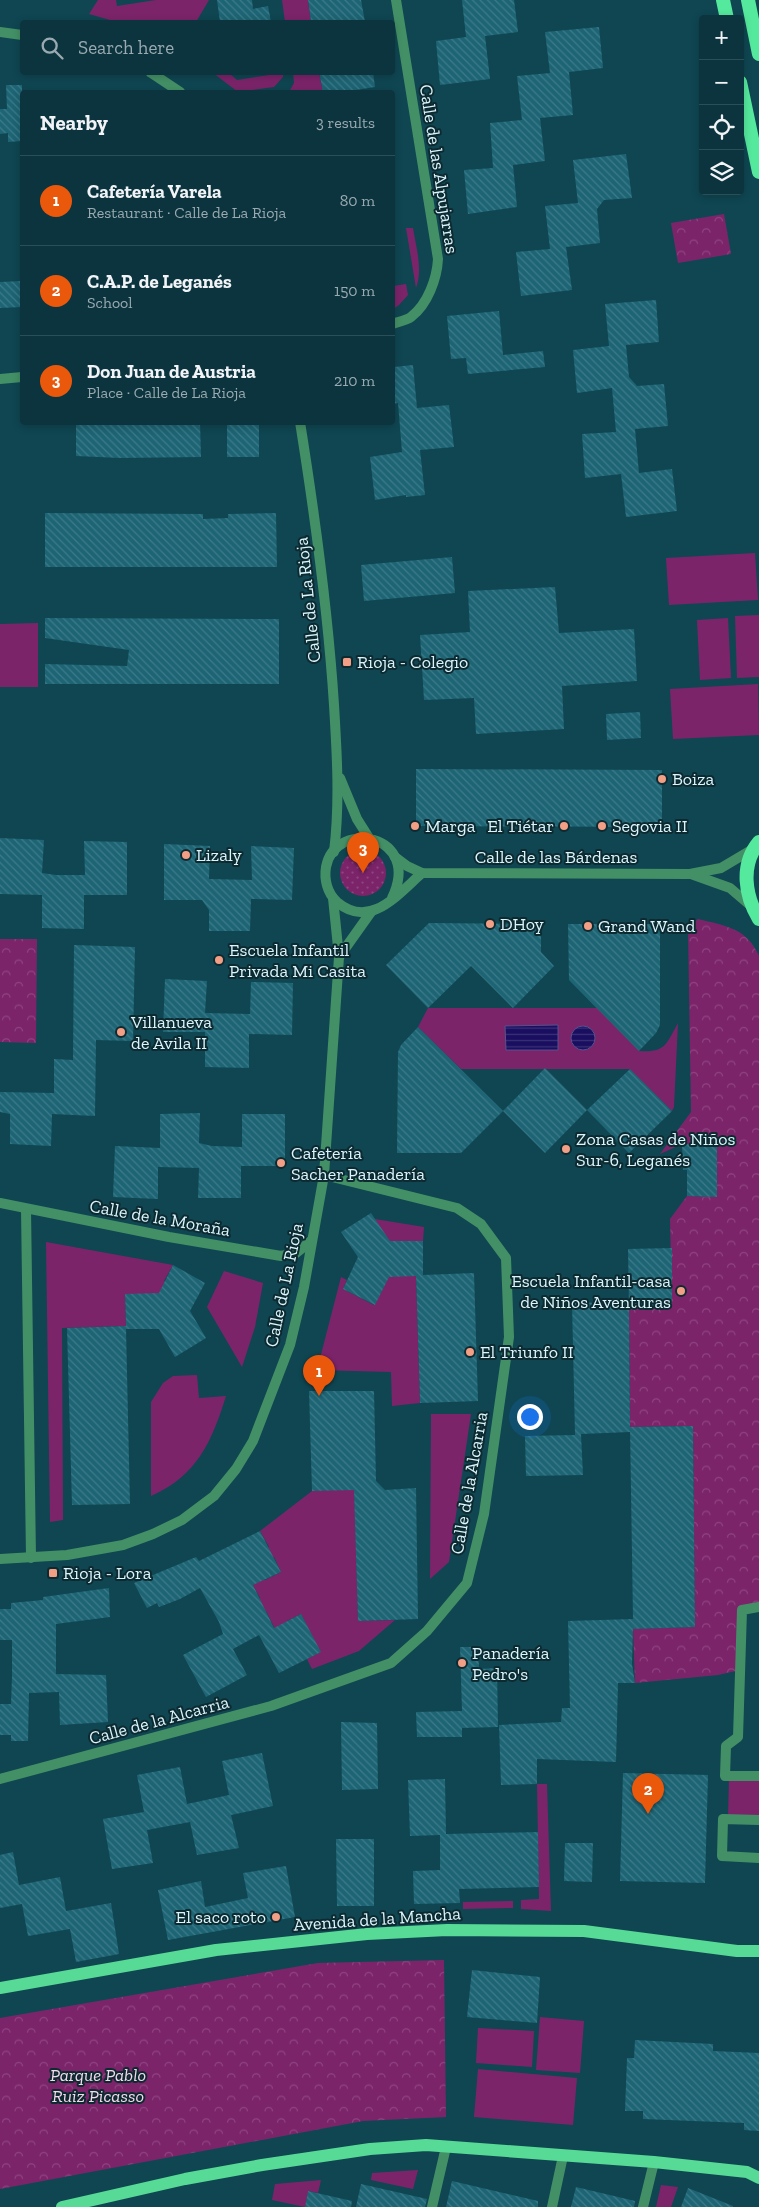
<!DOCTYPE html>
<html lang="en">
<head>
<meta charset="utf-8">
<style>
	body { margin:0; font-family:"Zilla Slab",serif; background:#193f49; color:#f1f3f6 }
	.controls { position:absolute; right:15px; top:15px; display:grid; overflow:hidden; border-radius:5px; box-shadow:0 2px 8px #0003 }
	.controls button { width:45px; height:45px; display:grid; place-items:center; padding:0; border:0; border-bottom:1px solid #2b4f58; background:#0b343e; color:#f1f3f6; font:25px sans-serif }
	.you { position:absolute; left:529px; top:1416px; width:18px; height:18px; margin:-12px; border:4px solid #fff; border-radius:50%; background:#1a73e8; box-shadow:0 0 0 8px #1a73e833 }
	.badge { display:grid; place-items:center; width:32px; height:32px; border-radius:50%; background:#ea580c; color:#fff; font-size:16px; font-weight:700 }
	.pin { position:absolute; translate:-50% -41px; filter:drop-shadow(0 1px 2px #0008) }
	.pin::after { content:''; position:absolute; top:26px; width:18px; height:15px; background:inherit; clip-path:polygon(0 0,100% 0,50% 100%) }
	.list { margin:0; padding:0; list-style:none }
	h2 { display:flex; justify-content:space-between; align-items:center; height:65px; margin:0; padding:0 20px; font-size:21px }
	h2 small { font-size:16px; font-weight:400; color:#9aaab0 }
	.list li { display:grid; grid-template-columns:32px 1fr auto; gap:15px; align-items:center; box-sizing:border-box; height:90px; padding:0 20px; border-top:1px solid #2b4f58 }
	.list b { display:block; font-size:19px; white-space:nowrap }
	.list p { margin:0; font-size:16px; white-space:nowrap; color:#9aaab0 }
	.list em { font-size:16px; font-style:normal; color:#9aaab0 }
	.icon { flex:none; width:28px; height:28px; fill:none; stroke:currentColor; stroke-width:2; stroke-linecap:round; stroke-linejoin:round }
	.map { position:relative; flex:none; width:759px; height:2207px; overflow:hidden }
	.search { position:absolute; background:#0b343e; box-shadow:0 2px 8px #0003; left:20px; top:20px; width:375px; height:55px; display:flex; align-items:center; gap:12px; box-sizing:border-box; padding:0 18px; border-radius:5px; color:#9aaab0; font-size:19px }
	.panel { position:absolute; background:#0b343e; box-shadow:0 2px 8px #0003; left:20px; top:90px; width:375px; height:335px; border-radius:5px }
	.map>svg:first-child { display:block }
	.grass { fill:url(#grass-dots) }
	.forest { fill:url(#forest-crowns) }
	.garden { fill:#7c246a }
	.water { fill:url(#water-rules); stroke:#53538e }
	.building { fill:url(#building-back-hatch) }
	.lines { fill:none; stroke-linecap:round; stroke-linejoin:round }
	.pedestrian { stroke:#449066; stroke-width:10 }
	.minor { stroke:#449066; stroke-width:10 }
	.primary { stroke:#57da95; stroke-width:12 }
	.trunk { stroke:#55e99d; stroke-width:14 }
	.poi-dot { fill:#f39f86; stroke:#0d2a31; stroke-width:2 }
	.labels { text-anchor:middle; stroke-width:4; stroke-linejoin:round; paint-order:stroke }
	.street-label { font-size:18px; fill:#dbf5fd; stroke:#0d2a31 }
	.poi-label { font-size:18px; fill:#dbf5fd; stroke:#0d2a31; text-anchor:start }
	.park-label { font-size:18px; font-style:italic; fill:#f5d9ec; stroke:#0d2a31 }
</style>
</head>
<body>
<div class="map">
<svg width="759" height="2207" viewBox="0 0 759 2207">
	<defs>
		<pattern id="grass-dots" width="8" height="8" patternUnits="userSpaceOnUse" patternTransform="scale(1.25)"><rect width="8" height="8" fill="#7c246a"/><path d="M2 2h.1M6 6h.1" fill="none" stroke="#8e4480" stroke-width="1.8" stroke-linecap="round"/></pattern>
		<pattern id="forest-crowns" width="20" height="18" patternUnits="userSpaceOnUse" patternTransform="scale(1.25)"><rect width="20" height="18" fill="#7c246a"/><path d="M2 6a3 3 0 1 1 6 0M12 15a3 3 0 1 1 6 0" fill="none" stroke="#8e4480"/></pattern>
		<pattern id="water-rules" width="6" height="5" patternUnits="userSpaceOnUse" patternTransform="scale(1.25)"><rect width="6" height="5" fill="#190e5f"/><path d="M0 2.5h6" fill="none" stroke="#3a3277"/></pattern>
		<pattern id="building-back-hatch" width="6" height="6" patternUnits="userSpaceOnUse" patternTransform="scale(1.25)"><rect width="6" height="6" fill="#1d6474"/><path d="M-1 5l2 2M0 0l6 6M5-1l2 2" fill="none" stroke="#3d7b89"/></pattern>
	</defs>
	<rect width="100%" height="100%" fill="#0f4652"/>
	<!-- grass -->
	<circle class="grass" cx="363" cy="873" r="23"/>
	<!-- forest -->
	<g class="forest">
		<path d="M724 214 731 254 678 263 671 223Z"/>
		<path d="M698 919C726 926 747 928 759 956V1607L742 1611 740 1670 718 1675 635 1683 633 1629 695 1627 693 1426 630 1427 629 1307 672 1305 670 1219 687 1196 717 1197V1144H682L660 1154 691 1112 688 928Z"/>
		<path d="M0 939H37L36 1043 0 1042Z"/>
		<path d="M444 1960 446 2117 363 2121 0 2189V2018L318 1963Z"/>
	</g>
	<!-- garden -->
	<g class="garden">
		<path d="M98 0H116L117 6 156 0H209L196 22H127L123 21 117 22 89 14Z"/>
		<path d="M282 0H308L311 22H285Z"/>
		<path d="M213 73H229L237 80 269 75V73H283V77L274 87 238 92Z"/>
		<path d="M293 73H319L323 92H289L294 83Z"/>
		<path d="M406 228H413C416 247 423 269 416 288Z"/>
		<path d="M406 284 408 295 399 305 393 309V286Z"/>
		<path d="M755 553 758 600 669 605 666 558Z"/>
		<path d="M759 615V677L737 678 735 616Z"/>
		<path d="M728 618 731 678 700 680 697 620Z"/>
		<path d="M38 623V687H0V624Z"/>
		<path d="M758 684 759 735 673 739 670 689Z"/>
		<path d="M428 1008H597L639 1051C666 1053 666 1044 678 1023L674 1107 672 1111 629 1069H461L418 1027Z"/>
		<path d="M375 1219 424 1227 423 1241H404L386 1247Z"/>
		<path d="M46 1242 173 1265 164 1281 169 1284 160 1299 125 1295 126 1326 62 1328 63 1520 50 1522Z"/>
		<path d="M224 1271 263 1283 255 1327 242 1367 207 1307Z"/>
		<path d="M385 1271 416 1276 420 1403 392 1406 391 1372 317 1370 341 1277 347 1280 343 1289 374 1305 383 1289Z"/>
		<path d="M197 1375 199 1398 226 1396C212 1441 197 1476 151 1496V1402L163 1383 173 1376Z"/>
		<path d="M431 1414H471L449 1562 430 1579Z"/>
		<path d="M354 1474 358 1621 395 1620 359 1651 312 1669 307 1659 320 1652 301 1614 287 1621 277 1633 266 1611 257 1615 252 1602 260 1598 250 1580H265L281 1572 274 1557 267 1560 262 1550 269 1547 260 1531 312 1491 331 1490Z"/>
		<path d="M729 1776H759V1820L728 1819Z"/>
		<path d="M537 1784H547L551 1911 521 1909V1900L539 1899Z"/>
		<path d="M513 1901V1908L463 1909V1902Z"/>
		<path d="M540 2017 584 2021 580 2073 536 2070Z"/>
		<path d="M478 2028 534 2031 532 2067 476 2063Z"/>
		<path d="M478 2069 577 2078 573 2125 474 2117Z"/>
		<path d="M418 2170 413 2189 371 2180 372 2173Z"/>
		<path d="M321 2180 318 2193 309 2191 305 2207 272 2200 275 2184Z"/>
		<path d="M661 2185 678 2187 671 2207H656Z"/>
	</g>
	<!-- water -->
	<g class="water">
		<path d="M558 1025V1050H506L505 1026Z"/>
		<circle cx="583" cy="1038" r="12"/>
	</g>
	<!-- building -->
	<g class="building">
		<path d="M217 0H252L253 9 268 6 271 22H220Z"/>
		<path d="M308 0H361L365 22H311Z"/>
		<path d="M462 0H514L518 32 485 36 490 79 440 85 436 41 466 37Z"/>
		<path d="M599 27 603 68 569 72 573 115 540 118 545 161 513 165 517 207 468 214 464 170 493 168 490 123 522 120 517 76 550 73 545 32Z"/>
		<path d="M319 72H373L375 87 343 92H323Z"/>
		<path d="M6 85H22V141L8 142V133L0 134V109H7Z"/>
		<path d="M626 154 632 198 604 200 597 209 600 243 566 247 572 290 521 296 516 252 550 249 545 206 578 203 573 160Z"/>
		<path d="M22 281V307L0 308V282Z"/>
		<path d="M656 300 659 342 626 345 629 377 637 386 664 384 668 426 635 429 639 473 672 469 677 511 626 517 621 474 585 478 582 434 616 432 612 388 577 393 573 350 609 346 605 304Z"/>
		<path d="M499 311 503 355 543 351 545 367 468 374 466 358 451 359 447 316Z"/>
		<path d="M413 365 417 408 449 405 454 447 420 450 425 495 406 497V495L375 500 370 457 402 452 398 403 392 404 394 367Z"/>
		<path d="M76 422H200L201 457 120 458 76 456Z"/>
		<rect x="227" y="422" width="32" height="35"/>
		<path d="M45 513 203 514V519L228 518V514L276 513 277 567H45Z"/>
		<path d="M452 557 455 593 364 601 361 565Z"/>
		<path d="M555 587 559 633 634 629 637 681 562 686 564 729 476 734 474 698 424 700 420 635 470 632 468 591Z"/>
		<path d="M45 618 279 619V684H45V664L127 666 129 650 45 638Z"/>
		<path d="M640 712 641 738 607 740 606 714Z"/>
		<path d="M416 769 662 770V827L416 826Z"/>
		<path d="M0 838 44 840 42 873 56 875H85L84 841 127 842V895H84V929L42 928V895L0 894Z"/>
		<path d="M164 844 210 846 209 879 252 880 251 846 294 848 292 900 251 899 250 931H209V910L202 900H164Z"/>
		<path d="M429 923 541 924V952L554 966 513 1008 471 966 428 1008 386 965Z"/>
		<path d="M568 924H660V1025L656 1033 639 1051 569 980Z"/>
		<path d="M74 945 135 947 133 1041 96 1040 95 1116 52 1114 51 1146 10 1144V1114L0 1112V1092L54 1093V1059L73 1060Z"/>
		<path d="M165 979 207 981 205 1013 250 1014 251 982 293 983 292 1035 249 1034V1068L205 1067V1032H163Z"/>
		<path d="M418 1027 503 1111 461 1153H397L398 1052 401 1045Z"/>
		<path d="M545 1068 587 1110 545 1153 503 1111Z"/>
		<path d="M630 1069 672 1111 629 1153 587 1110Z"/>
		<path d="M200 1113 199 1143 212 1146 242 1147V1114H285V1166H241V1198H198L199 1168 158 1167V1199L113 1197 115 1146 160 1148V1114Z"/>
		<path d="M682 1144H717V1197L687 1196V1170H683Z"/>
		<path d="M371 1213 390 1241H423V1275L474 1273 478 1401 420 1403 416 1276 389 1277 375 1305 343 1289 358 1257 341 1232Z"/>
		<path d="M672 1248V1306L629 1307 628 1249Z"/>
		<path d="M173 1265 205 1283 190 1311 206 1338 175 1357 159 1329H126L130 1504 72 1505 67 1328 126 1326 125 1294 159 1293Z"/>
		<path d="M629 1302 630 1432 581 1434 583 1475 526 1476 525 1436 575 1435 572 1303Z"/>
		<path d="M309 1391H374L376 1481 385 1490 416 1488 418 1619 358 1621 354 1490 312 1491Z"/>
		<path d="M693 1426 695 1627 633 1629 632 1664 635 1683H618L616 1762 537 1759V1784L501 1785 499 1725 561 1722 562 1708H570L568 1621 633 1619 630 1427Z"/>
		<path d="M260 1531 281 1572 253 1585 274 1628 301 1614 321 1652 279 1673 259 1635 233 1649 247 1675 206 1697 183 1655 223 1634 219 1622 200 1588 180 1599 159 1607 157 1603 147 1608 134 1583 196 1557 199 1561Z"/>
		<path d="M109 1588 110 1617 56 1624V1674L106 1675 108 1722 60 1725 59 1692 29 1693 28 1741H11V1735H0V1704H11L12 1676V1640H0V1609H11V1603L43 1600V1597Z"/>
		<path d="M460 1647H478L479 1669 497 1668 498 1727 462 1728V1737H417L416 1712 462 1711Z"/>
		<path d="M341 1722 377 1723 378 1789 342 1790Z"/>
		<path d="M262 1753 273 1806 231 1815 239 1848 197 1855 190 1822 147 1830 153 1863 112 1869 103 1819 144 1812 137 1775 180 1767 187 1804 229 1795 222 1761Z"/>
		<path d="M623 1773 708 1775 705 1883 620 1881Z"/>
		<path d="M445 1779 446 1834 538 1832 539 1887 459 1889 460 1903 414 1904 413 1871 440 1870V1835L410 1836 408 1780Z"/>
		<path d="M336 1839H374V1906H337Z"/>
		<path d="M565 1843H593L592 1882 564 1881Z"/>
		<path d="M13 1852 19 1885 60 1877 66 1911 111 1903 119 1954 76 1962 70 1929 28 1936 22 1904 0 1908V1855Z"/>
		<path d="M286 1866 295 1917 168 1940 158 1890 201 1881 205 1907 248 1898 243 1873Z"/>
		<path d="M472 1970 540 1977 537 2023 467 2017Z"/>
		<path d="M635 2040 713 2044V2051L759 2053V2131L744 2130V2123L643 2119V2111H625L627 2058H634Z"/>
		<path d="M452 2181 538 2201V2207H446Z"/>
		<path d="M361 2184 427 2199 425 2207H356Z"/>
		<path d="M576 2187 635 2201 634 2207H571Z"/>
		<path d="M688 2188 733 2206V2207H681Z"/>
		<path d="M308 2191 352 2201 351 2207H305Z"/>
	</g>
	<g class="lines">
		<!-- pedestrian -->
		<g class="pedestrian">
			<path d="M759 1607 742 1610 738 1737 726 1746 725 1776H759"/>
			<path d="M759 1820 723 1819 722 1856 759 1858"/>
		</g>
		<!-- minor -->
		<g class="minor">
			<path d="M0 32 22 35"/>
			<path d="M150 72 180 92"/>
			<path d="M392 324C398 322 407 320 411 317 428 304 437 278 438 259L396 0"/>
			<path d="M0 379 22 377"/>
			<path d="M300 422C315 516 328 610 334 705 337 754 340 803 334 852"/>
			<path d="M340 778 357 819 369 838"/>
			<path d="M395 857 407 866 422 873 690 874 721 868 753 849"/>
			<path d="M691 874 730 888 751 906"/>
			<path d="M392 898C423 834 335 818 326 867 324 879 327 893 337 902 370 930 398 894 422 873"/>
			<path d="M339 957 371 912"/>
			<path d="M0 1203 169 1237 281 1256 296 1253 311 1241"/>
			<path d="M26 1209 31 1558"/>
			<path d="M0 1559 67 1555 123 1545 153 1534 182 1520 214 1496 236 1469 253 1441 290 1345 304 1287 324 1175 339 957 333 898"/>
			<path d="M0 1779 271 1706 391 1663 427 1631 467 1583 484 1514 509 1337 506 1258 481 1224 457 1208 324 1175"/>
			<path d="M432 2207 446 2147"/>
			<path d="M552 2207 563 2156"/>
			<path d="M643 2207 654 2162"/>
		</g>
		<!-- primary -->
		<g class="primary">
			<path d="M0 1988 216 1950 367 1934 447 1930 584 1931 737 1951H759"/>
			<path d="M62 2207 185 2179 262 2165 370 2149 426 2145 654 2162 747 2172 759 2178"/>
		</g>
		<!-- trunk -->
		<g class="trunk">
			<path d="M723 0 727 19"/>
			<path d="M748 0 759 54"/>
			<path d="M740 82 759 172"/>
			<path d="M759 842C740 865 745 896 759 919"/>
		</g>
	</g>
	<!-- markers -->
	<g class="poi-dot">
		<rect x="342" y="657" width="10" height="10" rx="2.5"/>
		<circle cx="662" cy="779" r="5"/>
		<circle cx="415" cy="826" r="5"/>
		<circle cx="564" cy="826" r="5"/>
		<circle cx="602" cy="826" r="5"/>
		<circle cx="186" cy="855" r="5"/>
		<circle cx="490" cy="924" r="5"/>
		<circle cx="588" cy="926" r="5"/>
		<circle cx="219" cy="960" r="5"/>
		<circle cx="121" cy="1032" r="5"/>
		<circle cx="566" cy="1149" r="5"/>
		<circle cx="281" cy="1163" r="5"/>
		<circle cx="681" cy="1291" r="5"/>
		<circle cx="470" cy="1352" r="5"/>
		<rect x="48" y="1568" width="10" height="10" rx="2.5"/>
		<circle cx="462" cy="1663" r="5"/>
		<circle cx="276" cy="1917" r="5"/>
	</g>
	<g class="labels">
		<!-- street labels -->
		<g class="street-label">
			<text transform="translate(439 169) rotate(81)" y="6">Calle de las Alpujarras</text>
			<text transform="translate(308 600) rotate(-96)" y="6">Calle de La Rioja</text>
			<text x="556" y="863">Calle de las Bárdenas</text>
			<text transform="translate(160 1218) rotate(10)" y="6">Calle de la Moraña</text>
			<text transform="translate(284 1285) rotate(-78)" y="6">Calle de La Rioja</text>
			<text transform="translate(469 1483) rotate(-80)" y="6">Calle de la Alcarria</text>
			<text transform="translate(159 1720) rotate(-15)" y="6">Calle de la Alcarria</text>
			<text transform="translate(377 1919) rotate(-4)" y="6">Avenida de la Mancha</text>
		</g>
		<!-- poi labels -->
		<g class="poi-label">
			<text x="357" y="668">Rioja - Colegio</text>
			<text x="672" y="785">Boiza</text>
			<text x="425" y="832">Marga</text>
			<text x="554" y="832" text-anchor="end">El Tiétar</text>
			<text x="612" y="832">Segovia II</text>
			<text x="196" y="861">Lizaly</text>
			<text x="500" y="930">DHoy</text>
			<text x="598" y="932">Grand Wand</text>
			<text x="229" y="956">Escuela Infantil<tspan x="229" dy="21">Privada Mi Casita</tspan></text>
			<text x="131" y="1028">Villanueva<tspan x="131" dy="21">de Avila II</tspan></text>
			<text x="576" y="1145">Zona Casas de Niños<tspan x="576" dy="21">Sur-6, Leganés</tspan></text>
			<text x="291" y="1159">Cafetería<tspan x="291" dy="21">Sacher Panadería</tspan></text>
			<text x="671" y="1287" text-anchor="end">Escuela Infantil-casa<tspan x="671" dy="21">de Niños Aventuras</tspan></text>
			<text x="480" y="1358">El Triunfo II</text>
			<text x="63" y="1579">Rioja - Lora</text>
			<text x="472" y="1659">Panadería<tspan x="472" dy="21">Pedro's</tspan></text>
			<text x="266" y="1923" text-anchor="end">El saco roto</text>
		</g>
		<!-- park labels -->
		<g class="park-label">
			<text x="98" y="2081">Parque Pablo<tspan x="98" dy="21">Ruiz Picasso</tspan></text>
		</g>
	</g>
</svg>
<div class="controls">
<button>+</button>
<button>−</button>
<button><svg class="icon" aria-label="locate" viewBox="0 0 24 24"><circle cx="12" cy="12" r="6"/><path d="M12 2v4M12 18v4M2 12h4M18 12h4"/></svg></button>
<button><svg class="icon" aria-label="layers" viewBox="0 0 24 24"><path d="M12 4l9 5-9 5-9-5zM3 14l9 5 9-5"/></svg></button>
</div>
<div class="you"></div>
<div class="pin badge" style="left:319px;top:1396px">1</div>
<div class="pin badge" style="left:648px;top:1814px">2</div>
<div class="pin badge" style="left:363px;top:873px">3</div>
<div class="search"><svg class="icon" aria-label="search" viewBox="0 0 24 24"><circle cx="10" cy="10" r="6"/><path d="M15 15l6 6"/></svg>Search here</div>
<section class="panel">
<h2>Nearby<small>3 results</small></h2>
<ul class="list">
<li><span class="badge">1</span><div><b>Cafetería Varela</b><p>Restaurant · Calle de La Rioja</p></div><em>80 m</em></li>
<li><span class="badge">2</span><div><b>C.A.P. de Leganés</b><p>School</p></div><em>150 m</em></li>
<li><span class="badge">3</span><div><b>Don Juan de Austria</b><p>Place · Calle de La Rioja</p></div><em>210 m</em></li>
</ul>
</section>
</div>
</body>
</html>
